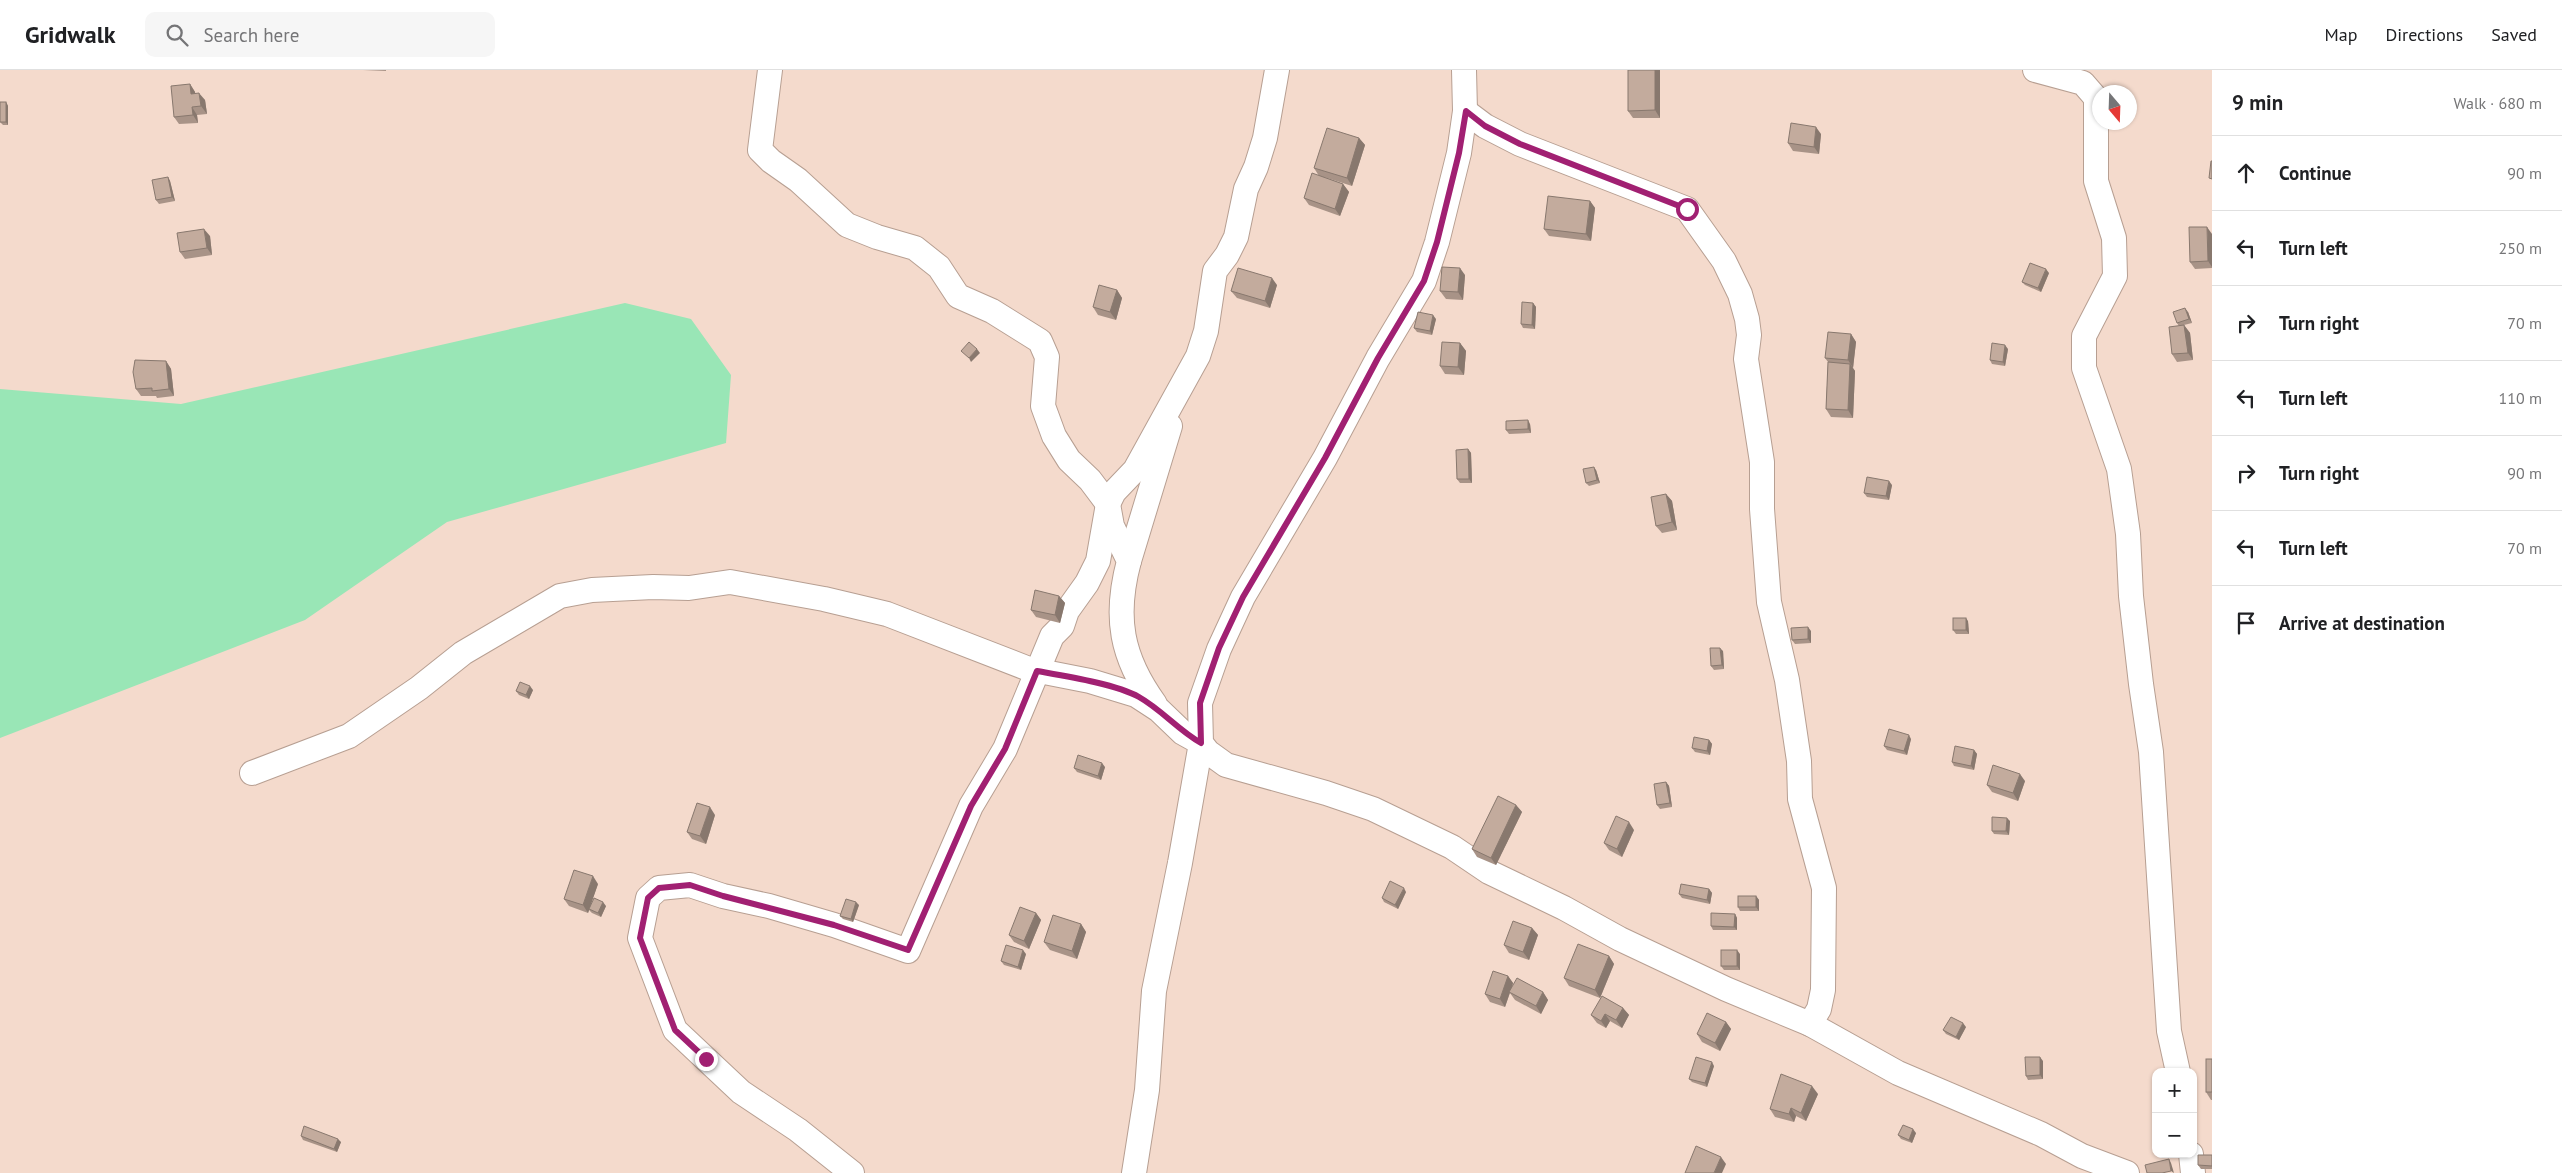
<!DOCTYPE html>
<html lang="en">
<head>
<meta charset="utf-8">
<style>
	body { margin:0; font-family:"PT Sans",sans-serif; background:#f6f6f6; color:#202124 }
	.controls { position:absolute; right:15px; bottom:15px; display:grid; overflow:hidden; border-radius:10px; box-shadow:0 1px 4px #0004 }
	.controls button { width:45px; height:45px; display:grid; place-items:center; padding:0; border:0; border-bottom:1px solid #e0e0e0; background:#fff; color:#202124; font:25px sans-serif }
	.compass { position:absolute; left:2092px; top:15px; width:45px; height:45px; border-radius:50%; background:#fff; box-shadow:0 1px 4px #0004; rotate:161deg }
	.stop { position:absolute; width:15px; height:15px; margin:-11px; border:4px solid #a12072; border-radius:50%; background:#fff }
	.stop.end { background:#a12072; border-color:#fff; box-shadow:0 1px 5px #0008 }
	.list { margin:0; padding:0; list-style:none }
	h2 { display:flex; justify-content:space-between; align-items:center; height:65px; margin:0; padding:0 20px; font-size:21px }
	h2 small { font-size:16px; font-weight:400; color:#757577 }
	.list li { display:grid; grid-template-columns:32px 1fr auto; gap:15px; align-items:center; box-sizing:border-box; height:75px; padding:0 20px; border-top:1px solid #e0e0e0 }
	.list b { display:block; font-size:19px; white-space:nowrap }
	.list em { font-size:16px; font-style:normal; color:#757577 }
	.icon { flex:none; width:28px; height:28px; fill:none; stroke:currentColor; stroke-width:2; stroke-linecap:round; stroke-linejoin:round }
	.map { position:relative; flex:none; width:2212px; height:1103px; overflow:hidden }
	header { display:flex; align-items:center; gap:30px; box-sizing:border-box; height:70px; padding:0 25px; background:#fff; border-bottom:1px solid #e0e0e0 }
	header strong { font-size:24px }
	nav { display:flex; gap:28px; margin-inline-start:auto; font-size:18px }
	.search { width:350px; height:45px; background:#f6f6f6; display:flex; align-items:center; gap:12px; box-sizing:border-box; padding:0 18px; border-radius:10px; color:#757577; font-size:19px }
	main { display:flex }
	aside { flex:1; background:#fff }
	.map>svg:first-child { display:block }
	.green { fill:#99e6b6 }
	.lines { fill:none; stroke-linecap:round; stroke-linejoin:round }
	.minor-casing { stroke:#b79f92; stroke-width:26 }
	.minor { stroke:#fff; stroke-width:24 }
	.wall { fill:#a89387 }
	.shaded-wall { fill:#88786e }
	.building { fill:#c3ab9d; stroke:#88786e }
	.route { stroke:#a12072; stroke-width:6 }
</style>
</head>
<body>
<header>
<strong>Gridwalk</strong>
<div class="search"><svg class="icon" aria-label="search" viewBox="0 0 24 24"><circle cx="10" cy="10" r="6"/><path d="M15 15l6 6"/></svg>Search here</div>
<nav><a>Map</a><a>Directions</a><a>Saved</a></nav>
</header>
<main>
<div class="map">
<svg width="2212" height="1103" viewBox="0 0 2212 1103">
	<rect width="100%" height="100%" fill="#f4dacc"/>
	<!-- green -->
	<path class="green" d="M625 233 691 249 731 305 726 373 447 452 305 550 0 668V319L181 334Z"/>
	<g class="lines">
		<!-- minor casing -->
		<g class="minor-casing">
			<g id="minor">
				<path d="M770 0 760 80 771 91 798 110 847 155 877 167 915 178 939 197 958 226 992 241 1040 271 1047 287 1043 336 1054 366 1069 390 1090 410 1108 434 1112 456 1129 491C1114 547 1121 587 1155 634"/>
				<path d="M1464 0 1465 41 1459 83 1437 172 1424 211 1378 288 1325 388 1243 527 1219 579 1200 633 1201 673 1208 682 1226 695 1326 723 1373 739 1452 777 1489 802 1564 838 1620 869 1726 919 1810 954 1898 1003 2041 1064 2082 1086 2127 1103"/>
				<path d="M2035 0 2083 13 2096 28V111L2114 168 2115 206 2084 266V298L2119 399 2128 464 2131 526 2141 614 2151 682 2169 961 2178 1002"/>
				<path d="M1465 41 1485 56 1520 74 1687 139 1724 191 1740 224 1747 249 1749 265 1746 289 1762 392V439L1769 532 1787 610 1799 691 1800 729 1824 818 1823 920 1819 939 1810 954"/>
				<path d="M1129 491 1170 356"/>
				<path d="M252 703 349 666 419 618 463 583 560 526 592 520 653 517 689 518 730 512 824 529 887 544 1029 599 1090 611 1136 625 1159 640 1183 663 1201 673 1180 793 1154 921 1147 1020 1134 1103"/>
				<path d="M2191 1084 2193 1103"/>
				<path d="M852 1103 798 1060 741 1022 675 960 640 868 648 828 659 818 690 815 723 826 769 836 834 855 908 881 971 736 1005 679 1052 566 1062 556 1067 541 1087 513 1098 491 1108 434 1114 422 1135 400 1198 286 1206 261 1215 201 1227 185 1236 167 1246 119 1256 97 1265 68 1277 0"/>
			</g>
		</g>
		<!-- minor -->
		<use href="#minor" class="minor"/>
	</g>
	<!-- wall -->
	<g class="wall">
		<path d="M363 0H386V1Z"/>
		<path d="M1628 0H1660V48H1633L1628 41Z"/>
		<path d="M190 14 195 22V23L205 30 207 44 197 45 198 53 179 54 174 47Z"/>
		<path d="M6 32 8 36V55H3L0 52Z"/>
		<path d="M1821 64 1819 84 1793 81 1788 73Z"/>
		<path d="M1359 68 1365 75 1352 116 1324 107 1343 114 1349 122 1340 146 1309 135 1304 128 1319 106 1314 98Z"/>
		<path d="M168 107 170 111 175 131 159 134 156 130Z"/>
		<path d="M1590 131 1595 138 1591 171 1549 166 1544 159Z"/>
		<path d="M2212 164V198L2195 199 2190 192Z"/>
		<path d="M210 166 212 185 185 189 180 182Z"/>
		<path d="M2049 203 2041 222 2025 215 2022 212Z"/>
		<path d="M1465 205 1463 230 1446 229 1440 221Z"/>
		<path d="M1277 215 1270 238 1237 228 1231 221Z"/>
		<path d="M1117 220 1122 228 1116 250 1098 245 1093 237Z"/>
		<path d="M1533 233 1536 237 1535 259 1523 258 1521 254Z"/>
		<path d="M2188 242 2192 253 2184 255 2190 263 2193 290 2177 292 2172 284 2179 256 2177 253Z"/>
		<path d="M1436 249 1432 265 1417 262 1414 258Z"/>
		<path d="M1851 264 1856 272 1853 298 1855 301 1853 348 1831 347 1826 339 1828 292 1825 288Z"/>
		<path d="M1460 273 1466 281 1464 305 1445 304 1440 296Z"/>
		<path d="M2008 279 2005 296 1992 294 1990 290Z"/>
		<path d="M166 291 171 299 174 326 157 328 156 326H141L136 319Z"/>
		<path d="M1530 354 1531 363 1509 364 1506 360Z"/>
		<path d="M1468 379 1471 383 1472 413H1460L1457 409Z"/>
		<path d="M1596 400 1600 413 1589 416 1586 413Z"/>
		<path d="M1892 415 1889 430 1867 427 1864 423Z"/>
		<path d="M1666 424 1672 431 1677 460 1662 463 1656 456Z"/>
		<path d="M1059 526 1065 533 1060 553 1036 547 1031 540Z"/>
		<path d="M1968 551 1969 564H1956L1953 560Z"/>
		<path d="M1811 561V573L1795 574 1792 570Z"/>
		<path d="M1723 581 1724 599 1714 600 1711 596Z"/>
		<path d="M533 620 529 629 519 625 516 621Z"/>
		<path d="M1911 669 1907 685 1887 680 1884 676Z"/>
		<path d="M1709 670 1712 674 1710 685 1695 682 1692 678Z"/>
		<path d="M1974 680 1977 684 1974 700 1954 696 1952 692Z"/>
		<path d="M1105 697 1101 710 1077 702 1074 698Z"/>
		<path d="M2025 711 2018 731 1992 722 1987 715Z"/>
		<path d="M1666 712 1669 716 1672 737 1660 739 1657 735Z"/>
		<path d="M1516 735 1522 742 1496 795 1477 787 1472 779Z"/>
		<path d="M715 745 706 774 692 769 687 762Z"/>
		<path d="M2010 751 2009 765 1994 764 1992 761Z"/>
		<path d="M1634 760 1622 787 1609 780 1604 773Z"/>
		<path d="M598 814 590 836H606L601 847 592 843 589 840 588 843 569 836 564 829Z"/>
		<path d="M1709 819 1712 823 1710 834 1682 828 1679 824Z"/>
		<path d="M1406 822 1398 839 1384 832 1382 828Z"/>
		<path d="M1756 826 1759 830V841H1740L1738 837Z"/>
		<path d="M859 835 853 852 843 849 840 846Z"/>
		<path d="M1036 843 1041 850 1029 879 1014 872 1009 865Z"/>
		<path d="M1735 844 1737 848V860H1713L1711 856Z"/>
		<path d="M1081 854 1086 862 1077 889 1050 880 1044 872Z"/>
		<path d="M1532 858 1538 865 1529 890 1509 883 1504 875Z"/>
		<path d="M1026 884 1021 900 1004 895 1001 891Z"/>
		<path d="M1740 884V900H1724L1721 896Z"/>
		<path d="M1609 886 1614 894 1600 928 1569 916 1564 908Z"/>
		<path d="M1508 906 1513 913 1512 918 1543 922 1548 930 1541 944 1515 930 1510 923 1505 937 1490 932 1485 924Z"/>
		<path d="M1623 938 1629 945 1622 958 1610 951 1606 958 1597 953 1591 945Z"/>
		<path d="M1726 952 1731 959 1720 981 1702 972 1697 964Z"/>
		<path d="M1966 957 1959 970 1946 964 1943 960Z"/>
		<path d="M2212 989V1030H2211L2206 1022Z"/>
		<path d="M2043 991V1009L2028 1010 2026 1006Z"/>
		<path d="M1714 996 1707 1017 1692 1012 1689 1009Z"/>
		<path d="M1818 1024 1806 1051 1796 1046 1794 1052 1775 1047 1770 1039Z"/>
		<path d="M1916 1063 1912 1073 1901 1069 1898 1065Z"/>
		<path d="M301 1066 341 1072 337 1082 303 1070Z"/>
		<path d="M2212 1085V1099H2201L2198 1095Z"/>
	</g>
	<!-- shaded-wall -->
	<g class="shaded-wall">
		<path d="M1655 0H1660V48L1655 40Z"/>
		<path d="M190 14 195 22 196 32 191 24Z"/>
		<path d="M199 23 205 30 207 44 201 36Z"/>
		<path d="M6 32 8 36V55L6 52Z"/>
		<path d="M192 37 197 45 198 53 193 45Z"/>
		<path d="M1816 57 1821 64 1819 84 1814 77Z"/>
		<path d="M1359 68 1365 75 1352 116 1347 108Z"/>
		<path d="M168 107 170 111 175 131 172 127Z"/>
		<path d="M1343 114 1349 122 1340 146 1335 139Z"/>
		<path d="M1590 131 1595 138 1591 171 1586 164Z"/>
		<path d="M2207 157 2212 164V197L2208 191Z"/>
		<path d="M204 159 210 166 212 185 207 178Z"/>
		<path d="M1460 198 1465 205 1463 230 1458 222Z"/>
		<path d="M2046 199 2049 203 2041 222 2038 218Z"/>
		<path d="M1272 208 1277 215 1270 238 1265 231Z"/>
		<path d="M1117 220 1122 228 1116 250 1110 242Z"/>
		<path d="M1533 233 1536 237 1535 259 1532 255Z"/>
		<path d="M2185 238 2188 242 2192 253 2189 249Z"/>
		<path d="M1433 245 1436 249 1432 265 1430 261Z"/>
		<path d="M2184 255 2190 263 2193 290 2188 283Z"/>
		<path d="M1851 264 1856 272 1853 298 1848 290Z"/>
		<path d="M1460 273 1466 281 1464 305 1458 297Z"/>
		<path d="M2005 275 2008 279 2005 296 2003 292Z"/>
		<path d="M977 279 980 283 971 292 969 288Z"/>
		<path d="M166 291 171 299 174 326 169 319Z"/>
		<path d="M1850 294 1855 301 1853 348 1848 340Z"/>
		<path d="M1528 350 1530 354 1531 363 1528 359Z"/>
		<path d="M1468 379 1471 383 1472 413 1469 409Z"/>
		<path d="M1594 397 1596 400 1600 413 1597 410Z"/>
		<path d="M1889 411 1892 415 1889 430 1886 426Z"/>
		<path d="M1666 424 1672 431 1677 460 1672 452Z"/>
		<path d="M1059 526 1065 533 1060 553 1055 545Z"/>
		<path d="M1966 548 1968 551 1969 564 1966 560Z"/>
		<path d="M1808 557 1811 561V573L1808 569Z"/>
		<path d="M1720 578 1723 581 1724 599 1722 595Z"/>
		<path d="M530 616 533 620 529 629 526 625Z"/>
		<path d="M1909 665 1911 669 1907 685 1904 681Z"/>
		<path d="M1709 670 1712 674 1710 685 1707 681Z"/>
		<path d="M1974 680 1977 684 1974 700 1971 696Z"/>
		<path d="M1102 693 1105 697 1101 710 1098 706Z"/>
		<path d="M2020 704 2025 711 2018 731 2013 723Z"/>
		<path d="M1666 712 1669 716 1672 737 1670 733Z"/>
		<path d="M1516 735 1522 742 1496 795 1491 788Z"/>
		<path d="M710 737 715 745 706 774 700 766Z"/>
		<path d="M2007 748 2010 751 2009 765 2006 761Z"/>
		<path d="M1629 752 1634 760 1622 787 1617 779Z"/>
		<path d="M593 806 598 814 588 843 583 835Z"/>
		<path d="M1404 818 1406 822 1398 839 1395 835Z"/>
		<path d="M1709 819 1712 823 1710 834 1707 830Z"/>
		<path d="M1756 826 1759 830V841L1756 837Z"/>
		<path d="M603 832 606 836 601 847 598 843Z"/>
		<path d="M856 832 859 835 853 852 851 849Z"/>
		<path d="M1036 843 1041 850 1029 879 1024 871Z"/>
		<path d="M1735 844 1737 848V860L1734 857Z"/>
		<path d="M1081 854 1086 862 1077 889 1072 881Z"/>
		<path d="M1532 858 1538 865 1529 890 1523 882Z"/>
		<path d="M1023 880 1026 884 1021 900 1018 897Z"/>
		<path d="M1737 880 1740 884V900L1737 896Z"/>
		<path d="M1609 886 1614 894 1600 928 1595 920Z"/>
		<path d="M1508 906 1513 913 1505 937 1500 929Z"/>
		<path d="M1543 922 1548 930 1541 944 1536 936Z"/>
		<path d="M1623 938 1629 945 1622 958 1616 950Z"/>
		<path d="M1605 944 1610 951 1606 958 1601 951Z"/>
		<path d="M1726 952 1731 959 1720 981 1715 973Z"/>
		<path d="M1963 953 1966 957 1959 970 1956 967Z"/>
		<path d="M2040 987 2043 991V1009L2040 1005Z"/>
		<path d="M1712 992 1714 996 1707 1017 1705 1013Z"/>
		<path d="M1812 1016 1818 1024 1806 1051 1801 1043Z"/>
		<path d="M1791 1038 1796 1046 1794 1052 1789 1044Z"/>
		<path d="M1913 1059 1916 1063 1912 1073 1909 1070Z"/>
		<path d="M338 1069 341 1072 337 1082 334 1079Z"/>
		<path d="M1721 1087 1726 1094 1722 1103H1714Z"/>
		<path d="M2169 1089 2171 1093 2174 1103 2171 1101Z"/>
	</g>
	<!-- building -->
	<g class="building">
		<path d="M1628 0H1655V40L1628 41Z"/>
		<path d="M190 14 191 24 199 23 201 36 192 37 193 45 174 47 171 16Z"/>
		<rect x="0" y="32" width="6" height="20"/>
		<path d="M1791 53 1816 57 1814 77 1788 73Z"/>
		<path d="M1327 58 1359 68 1347 108 1314 98Z"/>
		<path d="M2211 91H2212V109L2209 108Z"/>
		<path d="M1312 103 1343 114 1335 139 1304 128Z"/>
		<path d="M168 107 172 127 156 130 152 110Z"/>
		<path d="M1548 126 1590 131 1586 164 1544 159Z"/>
		<path d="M2189 157H2207L2208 191 2190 192Z"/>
		<path d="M204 159 207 178 180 182 177 163Z"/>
		<path d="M2030 193 2046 199 2038 218 2022 212Z"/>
		<path d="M1442 197 1460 198 1458 222 1440 221Z"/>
		<path d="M1238 198 1272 208 1265 231 1231 221Z"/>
		<path d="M1099 215 1117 220 1110 242 1093 237Z"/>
		<path d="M1522 232 1533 233 1532 255 1521 254Z"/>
		<path d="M2185 238 2189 249 2177 253 2173 242Z"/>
		<path d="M1418 242 1433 245 1430 261 1414 258Z"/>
		<path d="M2184 255 2188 283 2172 284 2169 257Z"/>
		<path d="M1828 262 1851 264 1848 290 1825 288Z"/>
		<path d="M969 272 977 279 969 288 961 281Z"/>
		<path d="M1442 272 1460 273 1458 297 1440 296Z"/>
		<path d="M1992 273 2005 275 2003 292 1990 290Z"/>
		<path d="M135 290 166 291 169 319 152 321V318L136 319 133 302Z"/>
		<path d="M1828 292 1850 294 1848 340 1826 339Z"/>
		<path d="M1528 350V359L1506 360V351Z"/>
		<path d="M1468 379 1469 409H1457L1456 380Z"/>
		<path d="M1594 397 1597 410 1586 413 1583 399Z"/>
		<path d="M1867 407 1889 411 1886 426 1864 423Z"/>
		<path d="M1666 424 1672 452 1656 456 1651 427Z"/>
		<path d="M1035 520 1059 526 1055 545 1031 540Z"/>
		<rect x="1953" y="548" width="13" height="12"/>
		<path d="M1808 557V569L1792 570 1791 558Z"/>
		<path d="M1710 578H1720L1722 595 1711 596Z"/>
		<path d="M520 612 530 616 526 625 516 621Z"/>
		<path d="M1889 659 1909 665 1904 681 1884 676Z"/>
		<path d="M1694 667 1709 670 1707 681 1692 678Z"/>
		<path d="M1955 676 1974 680 1971 696 1952 692Z"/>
		<path d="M1078 685 1102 693 1098 706 1074 698Z"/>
		<path d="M1993 695 2020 704 2013 723 1987 715Z"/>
		<path d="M1666 712 1670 733 1657 735 1654 714Z"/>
		<path d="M1498 726 1516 735 1491 788 1472 779Z"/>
		<path d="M697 733 710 737 700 766 687 762Z"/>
		<path d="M1616 746 1629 752 1617 779 1604 773Z"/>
		<path d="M1992 747 2007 748 2006 761H1992Z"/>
		<path d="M574 800 593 806 583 835 564 829Z"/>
		<path d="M1390 811 1404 818 1395 835 1382 828Z"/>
		<path d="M1681 814 1709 819 1707 830 1679 824Z"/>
		<rect x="1738" y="826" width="18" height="11"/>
		<path d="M594 828 603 832 598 843 589 839Z"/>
		<path d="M846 829 856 832 851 849 840 846Z"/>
		<path d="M1020 837 1036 843 1024 871 1009 865Z"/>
		<path d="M1711 843 1735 844 1734 857 1711 856Z"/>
		<path d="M1053 845 1081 854 1072 881 1044 872Z"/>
		<path d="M1513 851 1532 858 1523 882 1504 875Z"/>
		<path d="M1578 874 1609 886 1595 920 1564 908Z"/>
		<path d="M1006 875 1023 880 1018 897 1001 891Z"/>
		<rect x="1721" y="880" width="16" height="16"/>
		<path d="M1493 901 1508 906 1500 929 1485 924Z"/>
		<path d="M1517 908 1543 922 1536 936 1509 922Z"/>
		<path d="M1602 926 1623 938 1616 950 1605 944 1601 951 1591 945Z"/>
		<path d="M1707 943 1726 952 1715 973 1697 964Z"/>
		<path d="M1951 947 1963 953 1956 967 1943 960Z"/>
		<path d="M1696 987 1712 992 1705 1013 1689 1009Z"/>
		<path d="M2025 987H2040V1005L2026 1006Z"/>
		<rect x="2206" y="989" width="6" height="33"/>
		<path d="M1781 1004 1812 1016 1801 1043 1791 1038 1789 1044 1770 1039Z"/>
		<path d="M1903 1055 1913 1059 1909 1070 1898 1065Z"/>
		<path d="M304 1056 338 1069 334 1079 301 1066Z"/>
		<path d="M1696 1076 1721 1087 1714 1103H1685Z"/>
		<path d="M2198 1085H2212V1096L2198 1095Z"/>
		<path d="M2169 1089 2171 1101 2162 1103H2147L2145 1095Z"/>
	</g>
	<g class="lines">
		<!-- route -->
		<path class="route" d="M706 989 675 960 640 868 648 828 659 818 690 815 723 826 834 855 908 880 971 736 1005 679 1037 601C1065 606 1116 614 1139 627 1162 640 1178 660 1201 673L1200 633 1219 578 1243 527 1325 388 1378 288 1424 211 1437 172 1459 83 1466 41 1485 56 1520 74 1687 139"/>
	</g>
</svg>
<div class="controls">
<button>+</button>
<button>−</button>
</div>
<svg class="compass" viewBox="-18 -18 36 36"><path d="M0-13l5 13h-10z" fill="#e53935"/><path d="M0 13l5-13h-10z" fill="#757577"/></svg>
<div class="stop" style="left:1687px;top:139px"></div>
<div class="stop end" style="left:706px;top:989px"></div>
</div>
<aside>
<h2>9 min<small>Walk · 680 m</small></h2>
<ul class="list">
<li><svg class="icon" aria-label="ahead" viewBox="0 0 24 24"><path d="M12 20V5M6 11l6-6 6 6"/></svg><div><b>Continue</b></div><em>90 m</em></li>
<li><svg class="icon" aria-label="left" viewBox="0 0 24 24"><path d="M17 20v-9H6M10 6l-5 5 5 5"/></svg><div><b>Turn left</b></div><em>250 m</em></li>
<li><svg class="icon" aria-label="right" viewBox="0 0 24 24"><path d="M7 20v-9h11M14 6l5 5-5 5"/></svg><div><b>Turn right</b></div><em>70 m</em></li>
<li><svg class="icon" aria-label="left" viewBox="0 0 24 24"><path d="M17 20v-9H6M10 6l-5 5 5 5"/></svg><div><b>Turn left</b></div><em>110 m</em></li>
<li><svg class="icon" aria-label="right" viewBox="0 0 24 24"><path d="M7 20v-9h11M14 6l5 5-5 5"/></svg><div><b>Turn right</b></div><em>90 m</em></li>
<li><svg class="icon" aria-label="left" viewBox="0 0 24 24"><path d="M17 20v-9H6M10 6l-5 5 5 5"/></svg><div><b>Turn left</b></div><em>70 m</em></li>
<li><svg class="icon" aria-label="arrive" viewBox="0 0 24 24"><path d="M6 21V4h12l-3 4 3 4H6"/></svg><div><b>Arrive at destination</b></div></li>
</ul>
</aside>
</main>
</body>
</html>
